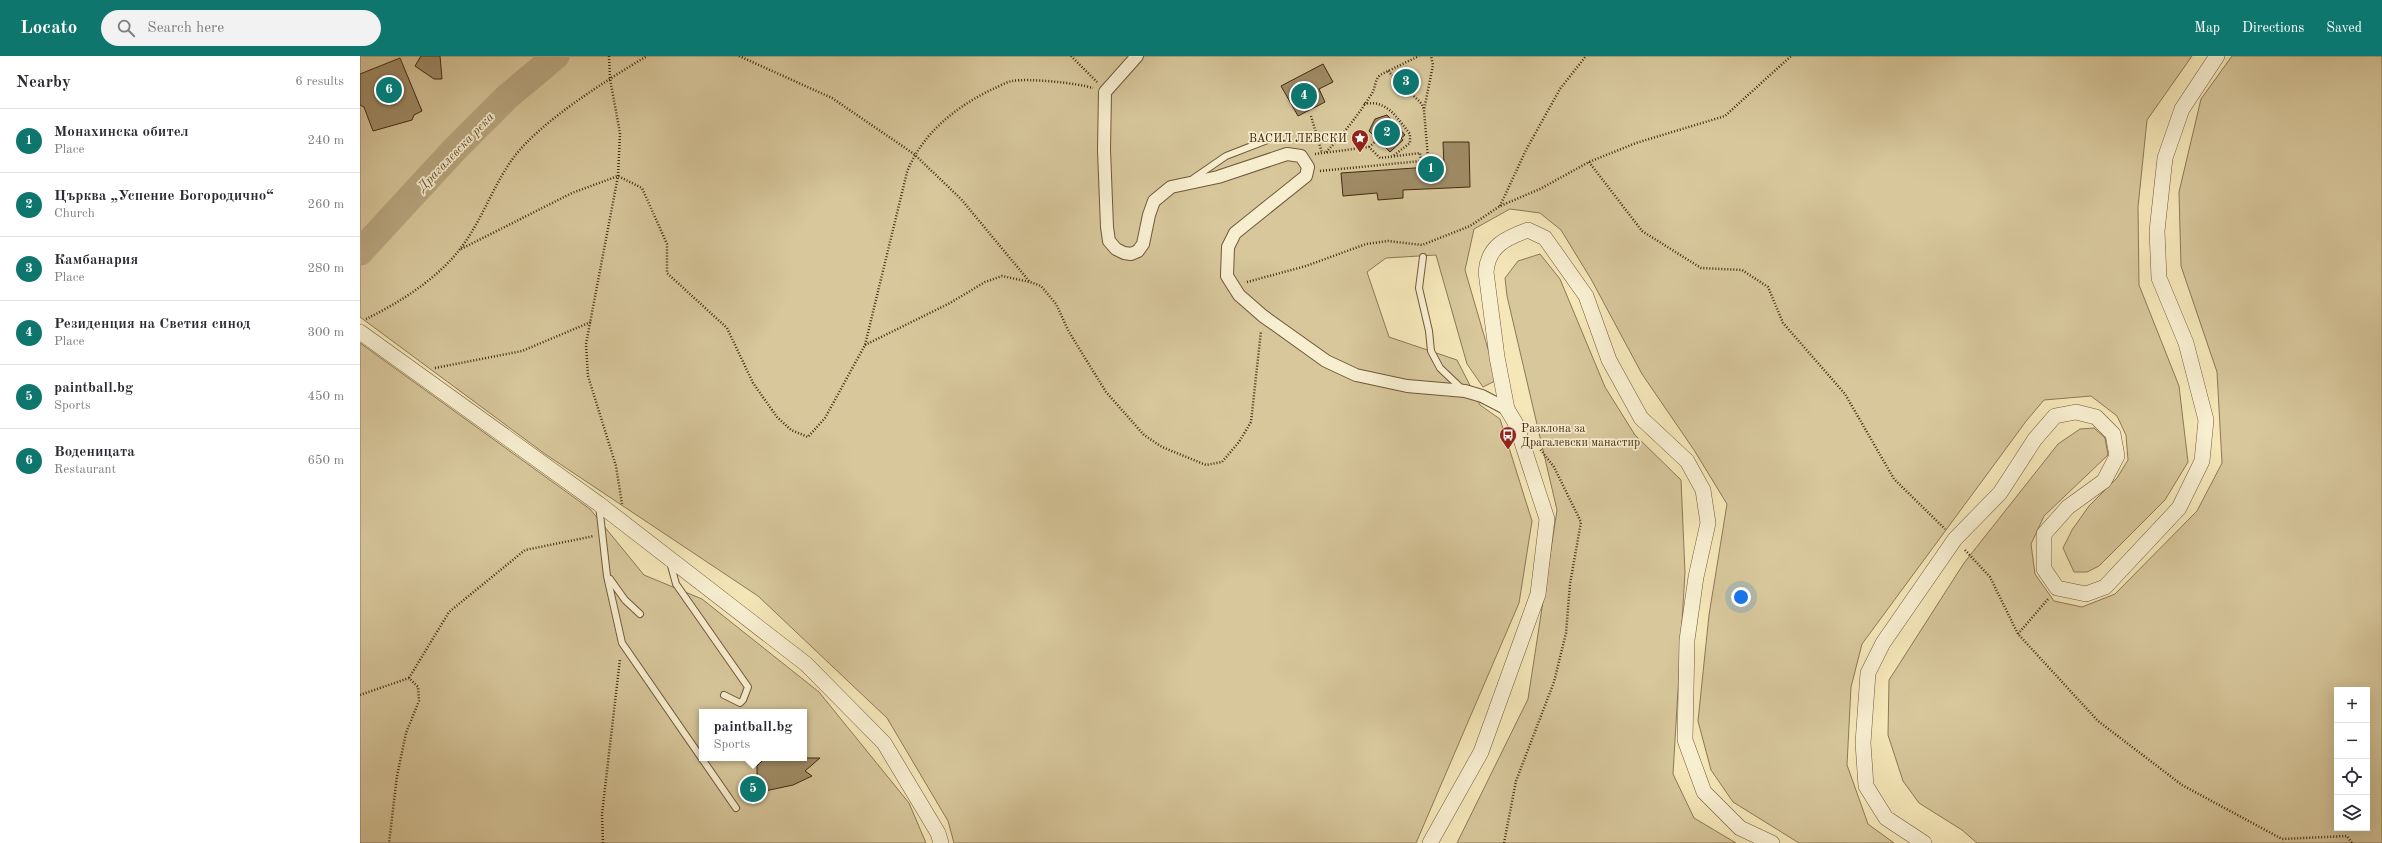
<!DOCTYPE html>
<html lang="en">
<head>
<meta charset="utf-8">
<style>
	body { margin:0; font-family:"Old Standard TT",serif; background:#f2f2f3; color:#2b2b33 }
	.controls { position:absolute; right:12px; bottom:12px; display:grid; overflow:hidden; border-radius:0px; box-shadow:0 4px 16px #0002 }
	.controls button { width:36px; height:36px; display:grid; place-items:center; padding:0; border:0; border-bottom:1px solid #e1e1e2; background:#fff; color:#2b2b33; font:20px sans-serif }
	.you { position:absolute; left:1381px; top:541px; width:14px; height:14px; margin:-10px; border:3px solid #fff; border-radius:50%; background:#1a73e8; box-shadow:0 0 0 6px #1a73e833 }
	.badge { display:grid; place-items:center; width:26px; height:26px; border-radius:50%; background:#0f766e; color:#fff; font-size:13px; font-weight:700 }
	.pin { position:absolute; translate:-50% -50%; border:2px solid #fff; box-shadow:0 1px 4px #0006 }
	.popup { position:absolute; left:339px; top:653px; width:108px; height:52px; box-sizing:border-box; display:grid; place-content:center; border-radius:0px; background:#fff; filter:drop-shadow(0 1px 3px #0005); font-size:13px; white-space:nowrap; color:#7c7c81 }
	.popup b { font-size:15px; color:#2b2b33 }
	.popup::after { content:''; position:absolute; left:50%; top:100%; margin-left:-8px; border:8px solid transparent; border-top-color:#fff }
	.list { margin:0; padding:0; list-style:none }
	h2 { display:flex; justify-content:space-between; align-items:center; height:52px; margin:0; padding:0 16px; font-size:17px }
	h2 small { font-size:13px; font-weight:400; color:#7c7c81 }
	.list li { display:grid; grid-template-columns:26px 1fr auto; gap:12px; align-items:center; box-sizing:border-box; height:64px; padding:0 16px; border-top:1px solid #e1e1e2 }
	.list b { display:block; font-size:15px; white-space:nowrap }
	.list p { margin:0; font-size:13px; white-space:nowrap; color:#7c7c81 }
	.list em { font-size:13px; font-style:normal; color:#7c7c81 }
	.icon { flex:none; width:22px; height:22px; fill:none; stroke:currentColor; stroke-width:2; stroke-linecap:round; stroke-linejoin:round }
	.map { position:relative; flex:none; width:2022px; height:787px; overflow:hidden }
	header { display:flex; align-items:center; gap:24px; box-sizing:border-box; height:56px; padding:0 20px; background:#0f766e; color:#fff }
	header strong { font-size:19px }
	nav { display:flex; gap:22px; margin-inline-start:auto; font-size:14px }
	.search { width:280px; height:36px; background:#f2f2f3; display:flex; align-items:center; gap:10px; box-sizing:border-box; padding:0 14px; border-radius:22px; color:#7c7c81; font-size:15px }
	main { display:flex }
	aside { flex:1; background:#fff }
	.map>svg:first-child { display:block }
	.green { fill:#d7c79b; stroke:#8d7856; fill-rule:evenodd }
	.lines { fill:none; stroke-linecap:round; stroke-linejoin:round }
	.river { stroke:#b8a67f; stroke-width:27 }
	.building { fill:#a08c67; stroke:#432910 }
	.service-casing { stroke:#70583a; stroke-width:8 }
	.minor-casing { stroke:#70583a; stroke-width:14 }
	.tertiary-casing { stroke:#70583a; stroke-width:16 }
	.path { stroke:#432910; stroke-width:2.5; stroke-dasharray:1 2; stroke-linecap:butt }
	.service { stroke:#f8efd1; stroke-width:6 }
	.minor { stroke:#f8efd1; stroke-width:12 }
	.tertiary { stroke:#f8efd1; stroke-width:15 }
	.labels { text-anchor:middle; stroke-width:3.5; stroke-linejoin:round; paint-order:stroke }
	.poi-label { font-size:12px; fill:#432910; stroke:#f8efd1; text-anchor:end }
	.water-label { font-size:13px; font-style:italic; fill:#664e31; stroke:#f8efd1 }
</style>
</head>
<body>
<header>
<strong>Locato</strong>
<div class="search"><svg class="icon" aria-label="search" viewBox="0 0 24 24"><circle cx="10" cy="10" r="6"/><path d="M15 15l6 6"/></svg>Search here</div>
<nav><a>Map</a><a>Directions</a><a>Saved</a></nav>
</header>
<main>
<aside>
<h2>Nearby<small>6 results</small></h2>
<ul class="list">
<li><span class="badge">1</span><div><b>Монахинска обител</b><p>Place</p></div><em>240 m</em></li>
<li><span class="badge">2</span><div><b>Църква „Успение Богородично“</b><p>Church</p></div><em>260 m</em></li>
<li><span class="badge">3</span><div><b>Камбанария</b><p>Place</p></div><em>280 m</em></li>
<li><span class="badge">4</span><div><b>Резиденция на Светия синод</b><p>Place</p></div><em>300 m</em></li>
<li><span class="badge">5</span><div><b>paintball.bg</b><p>Sports</p></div><em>450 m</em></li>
<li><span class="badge">6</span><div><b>Воденицата</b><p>Restaurant</p></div><em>650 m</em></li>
</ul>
</aside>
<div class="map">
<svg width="2022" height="787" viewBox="0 0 2022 787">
	<rect width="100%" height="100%" fill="#f5e7b8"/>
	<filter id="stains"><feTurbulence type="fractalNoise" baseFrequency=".005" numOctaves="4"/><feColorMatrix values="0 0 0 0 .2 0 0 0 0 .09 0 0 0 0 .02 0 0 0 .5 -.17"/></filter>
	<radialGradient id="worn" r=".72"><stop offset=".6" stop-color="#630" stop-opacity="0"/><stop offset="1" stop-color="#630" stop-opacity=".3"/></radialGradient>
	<!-- green -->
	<g class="green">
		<path d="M0 0H1832L1787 64 1778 151 1779 229 1819 330 1828 406 1805 444 1739 510 1727 516H1714L1703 492 1712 474 1729 450 1757 422 1768 404 1766 379 1757 360 1731 340 1684 344 1667 364 1502 588 1491 631 1487 709 1508 768 1534 787H1439L1373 746 1351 714 1338 665 1349 559 1367 448 1334 394 1282 318 1231 223 1201 174 1180 157 1150 153 1114 173 1105 214 1137 324 1123 331 1107 308 1076 199 1026 202 1007 216 1029 281 1097 304 1120 349 1140 363 1172 465 1159 547 1056 787H594L588 765 527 662 398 540 185 398 0 261Z"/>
		<path d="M1872 0H2022V787H1617L1602 774 1559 747 1543 725 1528 679 1529 624 1604 507 1698 388 1720 373 1734 372 1745 382 1748 399 1684 460 1671 488 1675 518 1694 545 1722 551 1755 538 1837 455 1862 407 1857 316 1821 210 1819 136 1841 43ZM1977 634H2007V772H1977Z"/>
		<path d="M1180 198 1200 223 1245 331 1275 379 1321 424 1325 516 1313 718 1334 762 1376 787H1097L1168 643 1197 454 1147 240 1145 222 1158 205Z"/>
		<path d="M0 287 230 453 284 519 342 543 459 636 549 747 566 787H0ZM342 656H444V702H342Z"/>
	</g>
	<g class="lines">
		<!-- river -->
		<path class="river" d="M0 196 94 94 147 41 196 0"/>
	</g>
	<!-- building -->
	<g class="building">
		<path d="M61 0H80L82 23H74L55 10Z"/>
		<path d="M40 2 62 55 54 59 52 64 13 75 4 51 0 49V18Z"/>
		<path d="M963 8 973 26 959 33 965 46 938 60 921 30Z"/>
		<path d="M1027 59 1045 79 1041 82 1043 84 1030 96 1009 75 1015 63Z"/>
		<path d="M1083 86H1109L1110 131 1043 134V142L1018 144 1017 137 983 140 981 117 1084 110Z"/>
		<path d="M405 702H460L445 715 452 720 433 729 405 735 397 722V710Z"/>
	</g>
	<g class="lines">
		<!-- service casing -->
		<g class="service-casing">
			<g id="service">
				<path d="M834 122 866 100 915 81"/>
				<path d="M1063 201 1059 232 1069 275 1071 295 1080 312 1103 334"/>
				<path d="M239 449 247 520 262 587 376 752"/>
				<path d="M310 506 316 528 388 631 383 644 380 647 364 639"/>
				<path d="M250 523 265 544 280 558"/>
			</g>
		</g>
		<!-- minor casing -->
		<g class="minor-casing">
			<path id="minor" d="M777 0 745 36 744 94 747 171 749 185 756 193 764 197 771 198 778 195 783 188 789 159 794 145 811 131 858 121 927 98 941 100 948 111 946 120 875 177 868 191 867 220 879 239 903 260 966 305 996 319 1047 330 1105 335 1122 340 1147 353"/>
		</g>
		<!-- tertiary casing -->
		<g class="tertiary-casing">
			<g id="tertiary">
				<path d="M0 276 239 448 446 608 524 687 578 777 581 787"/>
				<path d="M1070 787 1121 696 1178 538 1187 463 1156 368 1147 353 1137 301 1126 216C1128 190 1146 182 1168 174L1185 182 1226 240 1249 304 1281 362 1327 405 1343 434 1348 467 1336 521 1327 584 1325 684 1344 736 1380 772 1412 787"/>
				<path d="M1564 787 1526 762 1506 730 1503 687 1508 617 1523 587 1595 483 1640 437 1675 383 1695 360 1716 356 1736 361 1753 378 1757 400 1744 425 1708 451 1684 478V513L1697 532 1726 538 1745 531 1819 452 1842 405 1846 364 1826 287 1799 222 1797 175 1805 102 1822 53 1857 0"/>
			</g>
		</g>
		<!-- path -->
		<g class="path">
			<path d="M249 0 250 23 260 77 258 120 226 288 228 320 256 410 262 448"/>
			<path d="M379 0 472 42 554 98 601 143 669 225"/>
			<path d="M711 0 737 26"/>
			<path d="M1028 15 1062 48 1064 54"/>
			<path d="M1004 48C1027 43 1037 62 1050 78V87L1033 100"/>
			<path d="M951 60 962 97"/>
			<path d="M1009 91 1018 83"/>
			<path d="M966 96C983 79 998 59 1011 39 1016 32 1014 25 1020 19L1059 0"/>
			<path d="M955 98 1009 91 1020 102 1060 97 1061 105"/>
			<path d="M1229 106 1282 175 1341 212 1382 214 1408 231 1423 267 1485 338 1534 423 1585 473"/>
			<path d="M960 115 1061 105 1068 102 1064 54 1073 9 1071 0"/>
			<path d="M1140 150 1166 94 1200 33 1226 0"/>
			<path d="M101 193 212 137 258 120 282 132 307 188V217L367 272 393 327 417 361 431 374 448 381 465 362 505 289 547 116C562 77 598 49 635 32 640 30 646 26 652 25 669 22 717 27 733 32"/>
			<path d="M887 226 946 210 1006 188 1028 185 1062 189 1110 170 1140 150 1180 133 1229 106 1276 87 1365 60 1431 0"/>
			<path d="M6 263C39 247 77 223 100 193 122 165 133 129 154 101 181 65 247 24 287 0"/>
			<path d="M505 289 590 247 625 226 642 220 670 226 681 230 696 248 709 276 746 336 784 379 802 391 846 409 862 406 879 386 891 366 901 275"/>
			<path d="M75 312 162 295 231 266"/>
			<path d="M1605 494 1630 521 1658 578 1738 665 1822 729 1922 783 1987 780 1992 787"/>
			<path d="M1658 578 1688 543"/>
			<path d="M49 622 89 556 165 494 234 480"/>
			<path d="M0 639 49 622 58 631 59 645 46 677 37 720 29 787"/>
			<path d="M395 702 397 710"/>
			<path d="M243 787 242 758 260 603"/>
			<path d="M1144 787 1156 725 1194 626 1206 577 1210 528 1221 466 1194 411 1180 393"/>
		</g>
		<!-- service -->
		<use href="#service" class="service"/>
		<!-- minor -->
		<use href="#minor" class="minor"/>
		<!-- tertiary -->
		<use href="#tertiary" class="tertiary"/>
	</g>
	<!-- icons -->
	<defs>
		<g id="sight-pin" transform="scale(0.9)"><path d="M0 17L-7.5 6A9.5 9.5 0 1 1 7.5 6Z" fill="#8f2418" stroke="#f8efd1"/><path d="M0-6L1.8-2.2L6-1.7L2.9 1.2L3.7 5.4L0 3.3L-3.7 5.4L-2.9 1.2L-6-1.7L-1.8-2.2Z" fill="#fff"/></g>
		<g id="bus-pin" transform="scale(0.9)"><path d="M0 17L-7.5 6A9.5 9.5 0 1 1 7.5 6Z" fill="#8f2418" stroke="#f8efd1"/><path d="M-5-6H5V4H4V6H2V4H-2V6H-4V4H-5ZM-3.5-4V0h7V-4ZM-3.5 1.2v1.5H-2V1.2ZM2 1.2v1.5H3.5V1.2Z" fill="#fff"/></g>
	</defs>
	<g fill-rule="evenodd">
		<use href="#sight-pin" x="1000" y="82"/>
		<use href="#bus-pin" x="1148" y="379"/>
	</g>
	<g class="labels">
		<!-- poi labels -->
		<g class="poi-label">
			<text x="987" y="86">ВАСИЛ ЛЕВСКИ</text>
			<text x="1161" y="376" text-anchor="start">Разклона за<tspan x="1161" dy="14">Драгалевски манастир</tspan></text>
		</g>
		<!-- water labels -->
		<g class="water-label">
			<text transform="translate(95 95) rotate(-46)" y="5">Драгалевска река</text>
		</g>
	</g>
	<rect width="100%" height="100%" filter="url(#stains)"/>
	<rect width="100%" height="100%" fill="url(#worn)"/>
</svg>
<div class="controls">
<button>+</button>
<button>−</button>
<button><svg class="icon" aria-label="locate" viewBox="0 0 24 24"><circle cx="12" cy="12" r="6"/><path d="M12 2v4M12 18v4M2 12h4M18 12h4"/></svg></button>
<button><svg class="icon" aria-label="layers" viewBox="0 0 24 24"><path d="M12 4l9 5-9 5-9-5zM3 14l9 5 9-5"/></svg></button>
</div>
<div class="you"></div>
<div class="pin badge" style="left:1071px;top:113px">1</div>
<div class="pin badge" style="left:1027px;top:77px">2</div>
<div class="pin badge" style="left:1046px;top:26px">3</div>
<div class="pin badge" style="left:944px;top:40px">4</div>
<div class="pin badge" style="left:393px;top:733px">5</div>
<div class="popup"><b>paintball.bg</b>Sports</div>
<div class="pin badge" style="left:29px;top:34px">6</div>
</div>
</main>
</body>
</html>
